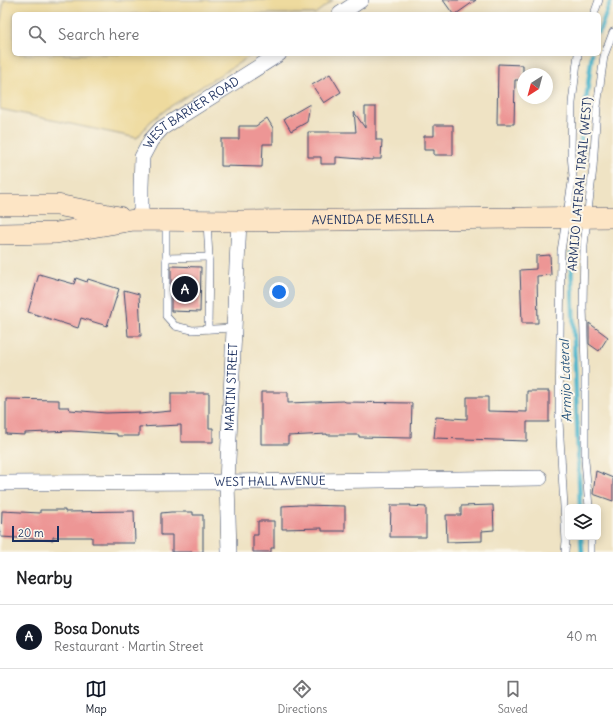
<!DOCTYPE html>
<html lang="en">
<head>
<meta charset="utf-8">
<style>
	body { margin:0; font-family:Delius,sans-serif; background:#f6f6f6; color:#202124 }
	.controls { position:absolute; right:12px; bottom:12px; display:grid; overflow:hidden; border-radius:6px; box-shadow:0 2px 10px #0003 }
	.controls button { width:36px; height:36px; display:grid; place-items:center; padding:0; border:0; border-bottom:1px solid #e0e0e0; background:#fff; color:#202124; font:20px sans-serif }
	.compass { position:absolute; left:517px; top:68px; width:36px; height:36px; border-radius:50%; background:#fff; box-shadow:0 2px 10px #0003; rotate:216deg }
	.scale { position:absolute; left:12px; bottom:10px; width:47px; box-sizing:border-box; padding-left:4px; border:2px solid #1b2f5e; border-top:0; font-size:11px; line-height:14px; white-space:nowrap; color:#1b2f5e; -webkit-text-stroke:3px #fbf7ec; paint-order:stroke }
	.you { position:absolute; left:279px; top:292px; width:14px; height:14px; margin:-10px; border:3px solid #fff; border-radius:50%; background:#1a73e8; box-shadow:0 0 0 6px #1a73e833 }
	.badge { display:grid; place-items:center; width:26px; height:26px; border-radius:50%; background:#111827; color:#fff; font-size:13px; font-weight:700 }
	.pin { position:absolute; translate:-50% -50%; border:2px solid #fff; box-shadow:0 1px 4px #0006 }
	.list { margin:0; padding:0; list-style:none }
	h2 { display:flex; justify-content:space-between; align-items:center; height:52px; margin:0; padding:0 16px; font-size:17px }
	h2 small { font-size:13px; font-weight:400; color:#757577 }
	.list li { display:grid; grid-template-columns:26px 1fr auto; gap:12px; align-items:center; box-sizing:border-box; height:64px; padding:0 16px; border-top:1px solid #e0e0e0 }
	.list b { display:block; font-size:15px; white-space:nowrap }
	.list p { margin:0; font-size:13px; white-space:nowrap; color:#757577 }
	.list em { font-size:13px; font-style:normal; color:#757577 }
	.icon { flex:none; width:22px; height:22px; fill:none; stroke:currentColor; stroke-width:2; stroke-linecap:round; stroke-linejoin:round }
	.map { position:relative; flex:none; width:613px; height:552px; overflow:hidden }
	.search { position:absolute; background:#fff; box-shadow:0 2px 10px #0003; left:12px; right:12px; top:12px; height:44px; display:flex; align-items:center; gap:10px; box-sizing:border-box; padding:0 14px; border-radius:6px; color:#757577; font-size:15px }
	.sheet { height:116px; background:#fff }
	nav { display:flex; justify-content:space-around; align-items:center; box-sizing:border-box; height:56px; border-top:1px solid #e0e0e0; background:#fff; font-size:11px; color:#757577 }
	nav a { display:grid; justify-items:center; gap:2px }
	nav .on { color:#111827 }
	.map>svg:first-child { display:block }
	.sand { fill:#eeda9e; stroke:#84847e }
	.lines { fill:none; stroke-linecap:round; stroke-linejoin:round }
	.stream { stroke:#4db5cc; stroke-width:4.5 }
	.building { fill:#ed9695 }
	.service-casing { stroke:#3b4a6d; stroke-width:8 }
	.minor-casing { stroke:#3b4a6d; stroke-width:16 }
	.secondary-casing { stroke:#3b4a6d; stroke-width:22 }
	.service { stroke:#fff; stroke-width:7 }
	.minor { stroke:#fff; stroke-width:15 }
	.secondary { stroke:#fde5c5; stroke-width:21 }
	.labels { text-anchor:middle; stroke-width:4; stroke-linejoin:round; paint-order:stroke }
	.street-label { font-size:12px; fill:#1b2f5e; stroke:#fbf7ec }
	.water-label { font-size:13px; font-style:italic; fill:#2a577f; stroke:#fbf7ec }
</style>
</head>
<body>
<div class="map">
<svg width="613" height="552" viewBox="0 0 613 552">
	<rect width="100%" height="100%" fill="#fbf7ec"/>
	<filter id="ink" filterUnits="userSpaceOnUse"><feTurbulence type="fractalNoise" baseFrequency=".025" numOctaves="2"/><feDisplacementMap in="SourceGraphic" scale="8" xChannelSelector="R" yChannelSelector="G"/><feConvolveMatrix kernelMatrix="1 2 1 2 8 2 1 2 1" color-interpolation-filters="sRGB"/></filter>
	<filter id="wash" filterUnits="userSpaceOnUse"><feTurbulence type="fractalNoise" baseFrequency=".012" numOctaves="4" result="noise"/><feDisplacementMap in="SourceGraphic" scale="16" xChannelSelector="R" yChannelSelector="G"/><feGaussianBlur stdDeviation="0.9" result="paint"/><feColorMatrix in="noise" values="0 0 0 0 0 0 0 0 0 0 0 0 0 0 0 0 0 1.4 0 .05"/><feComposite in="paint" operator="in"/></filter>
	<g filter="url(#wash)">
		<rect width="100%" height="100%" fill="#efe3c4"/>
		<!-- sand -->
		<path class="sand" d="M4 0H333L315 14H14V54H253L168 108 150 122 137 138 0 109V25Z"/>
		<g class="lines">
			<!-- stream -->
			<g class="stream">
				<path d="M599 32 611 0"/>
				<path d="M583 166 581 140 592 54"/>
				<path d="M571 254 580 507"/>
				<path d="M581 537 582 552"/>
			</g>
		</g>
		<g id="blocks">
			<!-- building -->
			<g class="building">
				<path d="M443 0H476L456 14H453Z"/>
				<path d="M498 64 523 65V80H515L514 124H497Z"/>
				<path d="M330 74 341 92 324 103 312 85Z"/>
				<path d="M310 104 307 122 291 131 284 119Z"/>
				<path d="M365 107H376V140H382L381 159H373V160L336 157V164H321V157H308V132H356L354 112 365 128Z"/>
				<path d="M267 118 273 128V144H263L262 167 221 166V139H239V126H256Z"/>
				<path d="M434 125H453V155H434V150H424V136H434Z"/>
				<path d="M550 255 551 275 537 276 538 323H522L520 270 536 269V256Z"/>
				<path d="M171 266 201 267 200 312 171 311Z"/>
				<path d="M39 274 74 284 76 278 87 282 88 279 119 289 107 326 81 318 78 328 28 312Z"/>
				<path d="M124 290 139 294 141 336H128Z"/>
				<path d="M589 323 608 337 599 351 589 344Z"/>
				<path d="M527 391H549V422H527V441L434 438 436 417 467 419V397H488V411L527 412Z"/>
				<path d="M261 392H288V403L343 401 346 402 412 403 411 438 359 437V435H327V434L288 436V444H261Z"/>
				<path d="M171 393H209V428H213V442H181V425L139 427V436H117V434L71 431 25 433V435L6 434V399L59 400V407H69L70 410 106 413 139 412V414L171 411Z"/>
				<path d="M596 471 613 478V501L593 494Z"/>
				<path d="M300 505 345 506V531H322V528L282 529V506Z"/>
				<path d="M391 505H411L410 506 426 507V537H390Z"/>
				<path d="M493 505 494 530 482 531V541L447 542 446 515H461V506Z"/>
				<path d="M40 510H65V512L134 511 135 543H92V537H53V540L1 537 2 511 40 513Z"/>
				<path d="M171 512H193V515H203V552H172V535H161V513Z"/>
				<path d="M258 521H274V548H271V552H253V535H258Z"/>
			</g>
		</g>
	</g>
	<g filter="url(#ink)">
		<use href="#blocks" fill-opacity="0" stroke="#3b4a6d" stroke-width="1"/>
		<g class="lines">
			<!-- service casing -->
			<g class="service-casing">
				<g id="service">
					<path d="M594 14 599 0"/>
					<path d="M207 222 209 257 208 329"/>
					<path d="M166 223V316L175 326 192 330 234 328"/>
					<path d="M166 258 209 257"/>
					<path d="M589 507 585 460V365L583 307 584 245 593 168 597 107 604 56 613 32"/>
					<path d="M591 537V552"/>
					<path d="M565 552 566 541 559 421 561 251 573 176 571 155 572 103 578 54"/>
				</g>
			</g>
			<!-- minor casing -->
			<g class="minor-casing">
				<g id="minor">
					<path d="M340 14 361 0"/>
					<path id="s1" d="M141 220V187L142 157 151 140 162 128 279 54"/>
					<path id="s2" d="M0 483 227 482 540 478"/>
					<path id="s3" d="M229 552 227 482 239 221"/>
				</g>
			</g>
			<!-- secondary casing -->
			<g class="secondary-casing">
				<g id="secondary">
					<path d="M0 205H57L119 217"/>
					<path id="s4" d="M0 234 56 233 134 220 239 221 613 217"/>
				</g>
			</g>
			<!-- service -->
			<use href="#service" class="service"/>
			<!-- minor -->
			<use href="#minor" class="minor"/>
			<!-- secondary -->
			<use href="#secondary" class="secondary"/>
		</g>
	</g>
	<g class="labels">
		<!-- street labels -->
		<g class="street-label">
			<text dy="4" stroke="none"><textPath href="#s1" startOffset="131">WEST BARKER ROAD</textPath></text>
			<text transform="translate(580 184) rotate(-85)" y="4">ARMIJO LATERAL TRAIL (WEST)</text>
			<text dy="4" stroke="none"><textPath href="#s4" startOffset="374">AVENIDA DE MESILLA</textPath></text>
			<text dy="4" stroke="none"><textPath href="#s3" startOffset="165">MARTIN STREET</textPath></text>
			<text dy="4" stroke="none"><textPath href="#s2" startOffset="270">WEST HALL AVENUE</textPath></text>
		</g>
		<!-- water labels -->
		<g class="water-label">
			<text transform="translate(565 381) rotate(-92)" y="5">Armijo Lateral</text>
		</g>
	</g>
</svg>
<div class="controls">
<button><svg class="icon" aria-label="layers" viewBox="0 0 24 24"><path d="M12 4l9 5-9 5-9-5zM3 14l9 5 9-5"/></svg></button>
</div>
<svg class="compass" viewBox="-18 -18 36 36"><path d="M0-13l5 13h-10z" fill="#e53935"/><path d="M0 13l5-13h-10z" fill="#757577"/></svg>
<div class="scale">20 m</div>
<div class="you"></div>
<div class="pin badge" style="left:185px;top:289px">A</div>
<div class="search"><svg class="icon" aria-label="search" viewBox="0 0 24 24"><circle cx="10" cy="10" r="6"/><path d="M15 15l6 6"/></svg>Search here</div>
</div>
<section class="sheet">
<h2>Nearby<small></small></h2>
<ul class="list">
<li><span class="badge">A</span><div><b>Bosa Donuts</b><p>Restaurant · Martin Street</p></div><em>40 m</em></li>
</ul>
</section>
<nav>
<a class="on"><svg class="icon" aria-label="map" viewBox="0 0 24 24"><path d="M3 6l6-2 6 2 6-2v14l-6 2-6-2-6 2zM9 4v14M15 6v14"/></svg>Map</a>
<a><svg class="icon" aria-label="directions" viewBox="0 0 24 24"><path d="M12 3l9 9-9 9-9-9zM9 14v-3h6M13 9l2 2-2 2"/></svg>Directions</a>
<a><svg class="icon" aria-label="saved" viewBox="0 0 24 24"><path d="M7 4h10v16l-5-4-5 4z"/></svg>Saved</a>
</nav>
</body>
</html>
